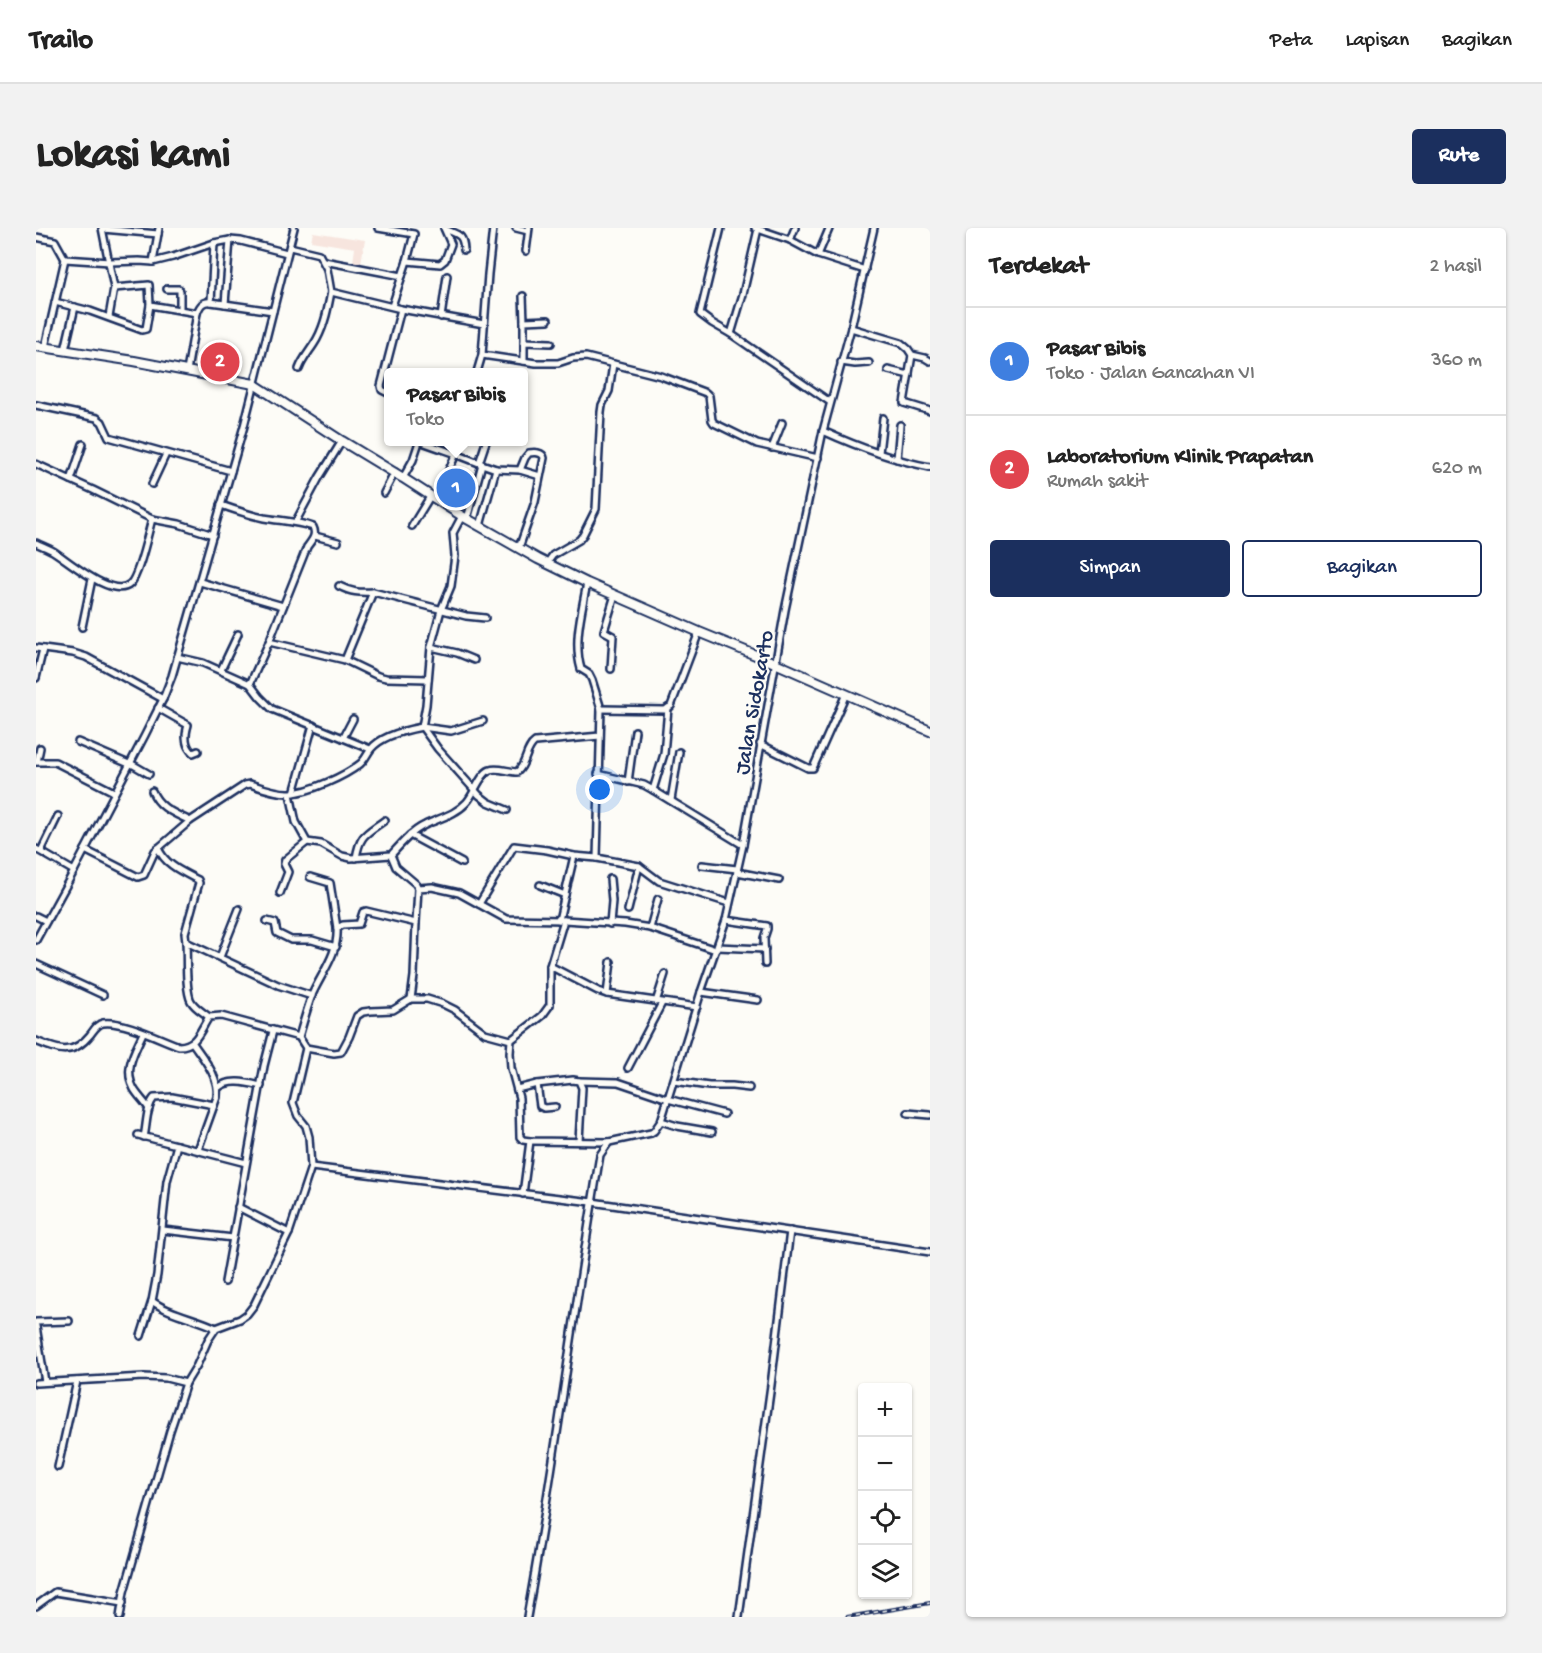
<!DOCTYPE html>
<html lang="id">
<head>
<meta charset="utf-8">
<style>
	body { margin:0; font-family:"Gochi Hand",sans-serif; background:#f2f2f2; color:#222 }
	.controls { position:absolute; right:18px; bottom:18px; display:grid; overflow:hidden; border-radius:6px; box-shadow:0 2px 4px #0004 }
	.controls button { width:54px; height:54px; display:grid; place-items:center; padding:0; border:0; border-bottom:2px solid #e0e0e0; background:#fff; color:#222; font:30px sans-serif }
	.you { position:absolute; left:564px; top:562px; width:21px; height:21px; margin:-15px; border:4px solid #fff; border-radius:50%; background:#1a73e8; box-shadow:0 0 0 9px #1a73e833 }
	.badge { display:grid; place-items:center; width:39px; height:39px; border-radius:50%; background:#1b2f5e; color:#fff; font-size:20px; font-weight:700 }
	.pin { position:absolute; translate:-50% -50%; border:3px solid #fff; box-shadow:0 2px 6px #0006 }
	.popup { position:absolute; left:348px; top:140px; width:144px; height:78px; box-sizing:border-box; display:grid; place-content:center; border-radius:6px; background:#fff; filter:drop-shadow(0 2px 4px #0005); font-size:20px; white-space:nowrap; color:#767676 }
	.popup b { font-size:22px; color:#222 }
	.popup::after { content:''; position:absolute; left:50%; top:100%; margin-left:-12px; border:12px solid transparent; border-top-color:#fff }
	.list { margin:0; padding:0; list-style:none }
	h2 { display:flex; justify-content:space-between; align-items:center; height:78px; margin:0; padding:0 24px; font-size:26px }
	h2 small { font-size:20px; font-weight:400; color:#767676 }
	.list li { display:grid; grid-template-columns:39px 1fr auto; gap:18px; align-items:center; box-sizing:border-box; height:108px; padding:0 24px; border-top:2px solid #e0e0e0 }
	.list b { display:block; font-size:22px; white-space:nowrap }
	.list p { margin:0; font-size:20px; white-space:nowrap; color:#767676 }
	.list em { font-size:20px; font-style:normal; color:#767676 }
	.actions { display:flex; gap:12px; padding:18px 24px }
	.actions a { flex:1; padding:14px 0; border:2px solid #1b2f5e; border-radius:6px; text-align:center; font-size:21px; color:#1b2f5e }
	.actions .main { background:#1b2f5e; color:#fff }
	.icon { flex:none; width:33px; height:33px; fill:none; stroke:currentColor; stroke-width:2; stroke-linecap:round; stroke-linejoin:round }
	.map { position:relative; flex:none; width:894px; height:1389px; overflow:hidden; border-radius:6px }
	header { display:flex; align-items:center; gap:36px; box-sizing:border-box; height:84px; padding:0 30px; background:#fff; border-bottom:2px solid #e0e0e0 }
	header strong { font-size:28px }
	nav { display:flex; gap:33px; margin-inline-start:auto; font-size:21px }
	.intro { display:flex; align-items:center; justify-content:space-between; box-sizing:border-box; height:144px; padding:0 36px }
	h1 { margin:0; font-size:42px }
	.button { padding:15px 27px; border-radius:6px; background:#1b2f5e; color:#fff; font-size:21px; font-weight:700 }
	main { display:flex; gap:36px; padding:0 36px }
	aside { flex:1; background:#fff; border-radius:6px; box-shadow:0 2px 4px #0004 }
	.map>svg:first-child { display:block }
	.built { fill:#f7e5de }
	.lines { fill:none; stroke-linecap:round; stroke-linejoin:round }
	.street-casing { stroke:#1b2f5e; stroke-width:10 }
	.secondary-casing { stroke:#1b2f5e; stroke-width:12 }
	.street { stroke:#fdfcf7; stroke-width:5 }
	.secondary { stroke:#fdfcf7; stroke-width:8 }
	.rail-casing { stroke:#1b2f5e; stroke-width:4 }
	.rail { stroke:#fdfcf7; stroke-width:1.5; stroke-dasharray:4.5; stroke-linecap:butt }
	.labels { text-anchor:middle; stroke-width:4.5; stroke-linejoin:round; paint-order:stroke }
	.street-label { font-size:22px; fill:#1b2f5e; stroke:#fdfcf7 }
</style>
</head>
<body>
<header>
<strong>Trailo</strong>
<nav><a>Peta</a><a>Lapisan</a><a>Bagikan</a></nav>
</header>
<div class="intro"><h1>Lokasi kami</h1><a class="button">Rute</a></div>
<main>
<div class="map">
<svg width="894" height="1389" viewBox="0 0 894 1389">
	<rect width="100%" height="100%" fill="#fdfcf7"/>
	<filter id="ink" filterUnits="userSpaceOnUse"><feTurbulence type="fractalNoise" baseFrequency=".0167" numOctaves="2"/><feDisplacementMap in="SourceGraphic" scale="12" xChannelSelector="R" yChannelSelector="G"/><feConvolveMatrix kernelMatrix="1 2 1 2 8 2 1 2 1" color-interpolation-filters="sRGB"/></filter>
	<g filter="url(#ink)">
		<!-- built -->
		<path class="built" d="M277 4 329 12 325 35 317 34 319 20 275 13Z"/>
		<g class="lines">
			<!-- street casing -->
			<g class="street-casing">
				<g id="street">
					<path d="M66 0 78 60 73 89"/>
					<path d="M342 0 378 6 371 33"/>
					<path d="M480 0 492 3"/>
					<path d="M685 0 664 86 676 95 695 106 794 174"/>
					<path d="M719 0 754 12 782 27 829 42"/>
					<path d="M67 1 122 6"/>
					<path d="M409 1C423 7 427 6 428 22"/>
					<path d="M0 9 19 13 29 31 74 34 103 33 117 34 137 29 178 15 194 12 205 13 251 25"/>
					<path d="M754 12 759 0"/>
					<path d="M254 19 283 26 291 41 295 64 365 81 448 96"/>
					<path d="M490 23 493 0"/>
					<path d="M782 27 793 1"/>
					<path d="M288 33 366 48"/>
					<path d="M117 34 123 0"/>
					<path d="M131 61H143L144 63V81"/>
					<path d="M487 68 488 93"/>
					<path d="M19 74 54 83 106 102 110 101 114 77 113 57 78 60"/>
					<path d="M175 74 178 15"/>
					<path d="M189 76 194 12"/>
					<path d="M114 77 161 85C164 77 167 73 175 74L237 83"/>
					<path d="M356 78 371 33 404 36 409 32 415 16 408 0"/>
					<path d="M405 89 411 48"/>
					<path d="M815 100 865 115 872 121 876 127 868 175 894 183"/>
					<path d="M695 106 707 66 722 1"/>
					<path d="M488 114V93L512 92"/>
					<path d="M9 119 29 31"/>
					<path d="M29 122 39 79"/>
					<path d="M446 127 500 135H522L537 130 550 129 625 148 670 165 673 168 676 192 678 195 721 216 782 230"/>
					<path d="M876 127 889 130 894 133"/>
					<path d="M488 133V114L515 115"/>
					<path d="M805 134 819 136 833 135"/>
					<path d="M263 141C267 130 275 122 281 111 289 96 292 80 295 64"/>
					<path d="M852 142 873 147"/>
					<path d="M151 143 161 85"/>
					<path d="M441 144 446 127 452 46 457 0"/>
					<path d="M352 165 346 162 345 158 365 81"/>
					<path d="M0 177 61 190 66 194 73 209 195 243"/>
					<path d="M787 203C822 219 857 232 894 239"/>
					<path d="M386 214 420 226"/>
					<path d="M736 220 746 195"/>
					<path d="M843 225 847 190"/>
					<path d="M861 231 864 197"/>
					<path d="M443 235 460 241 484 242 504 248"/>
					<path d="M0 236 57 262 116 291 143 296 177 307"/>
					<path d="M367 250 377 232 383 214"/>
					<path d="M35 252 47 216"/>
					<path d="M116 256 130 226"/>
					<path d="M348 265 359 244"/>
					<path d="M400 271 420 226 443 235 450 214"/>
					<path d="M185 277C199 282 213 287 228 290 245 293 260 293 277 299 281 307 276 312 271 319L233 414 214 456"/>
					<path d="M431 291 446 236"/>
					<path d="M260 293 283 250 306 213"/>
					<path d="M376 298 395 267"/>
					<path d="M444 298 460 241"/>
					<path d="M279 308 302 314"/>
					<path d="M0 315C6 318 12 320 17 323 32 332 77 372 94 356 103 348 112 305 116 291"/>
					<path d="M483 320 499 274 508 230C507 224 498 224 493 225L489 230 484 242"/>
					<path d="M511 335 517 327 543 312 547 307 560 281 565 184 566 177 573 163 577 136"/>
					<path d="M164 354 247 378"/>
					<path d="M551 355C546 383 537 413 545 441L553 446 556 452 565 481 561 630"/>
					<path d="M303 358C315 364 323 365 337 364L430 388 449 390"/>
					<path d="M46 399 56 351"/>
					<path d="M233 414 309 432 342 448 350 450 392 451"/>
					<path d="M395 419 421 425 438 432"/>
					<path d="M0 420 37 425 50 429 127 471"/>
					<path d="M141 429 167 435 214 456 224 469 236 481 334 521"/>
					<path d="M309 432 337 364"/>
					<path d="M575 441 577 408 568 403 579 367"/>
					<path d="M185 442 202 406"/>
					<path d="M0 450 7 421"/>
					<path d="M122 480 152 497C149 507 148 517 157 525L162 523"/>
					<path d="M565 481 629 482 635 478 663 404"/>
					<path d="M386 499 402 521 443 567 452 574 471 582"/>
					<path d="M386 499 415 503 447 493"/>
					<path d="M564 508 499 514C489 521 491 536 481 544 473 544 461 539 454 542 444 546 438 567 430 575 419 587 403 590 389 597 376 603 365 616 355 627L360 639 380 656 382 660 396 659 423 665 470 691 528 692 589 696 614 700 680 722"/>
					<path d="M307 510 317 491"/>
					<path d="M42 514 93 536"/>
					<path d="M724 516 772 540H777L810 466"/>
					<path d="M0 534H19L78 564"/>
					<path d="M1 534 4 520"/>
					<path d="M94 535 113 546"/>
					<path d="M562 546 608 557 617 562 707 617"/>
					<path d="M592 554 599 503"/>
					<path d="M617 562 628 526 632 480"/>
					<path d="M116 563C123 580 138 585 154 593"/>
					<path d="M258 565 277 497"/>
					<path d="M254 566 260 594 271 614 285 616 306 628 315 630 355 627"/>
					<path d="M635 572 643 524"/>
					<path d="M374 607 426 635"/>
					<path d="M122 620C129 637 147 644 162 652L163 655 149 705 150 714 242 757 276 768"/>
					<path d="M0 621 38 643"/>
					<path d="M49 622 102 649 108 647 119 623 154 593 209 557 214 556C226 560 242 566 255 565 274 564 309 548 324 536 329 532 331 526 335 521 345 508 370 502 386 499L390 477 395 419 405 382 415 358 419 328 417 305 426 288"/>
					<path d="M5 623 22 588"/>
					<path d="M320 630C324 606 330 606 349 592"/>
					<path d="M666 637 701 641"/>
					<path d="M701 644 743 652"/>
					<path d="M274 649 294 655 301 700"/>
					<path d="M504 657 529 667"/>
					<path d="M244 665 252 644 248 636 249 632 271 614"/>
					<path d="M443 676 478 618 511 622 538 628 561 630 603 638 623 653 693 675"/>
					<path d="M592 682 603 638"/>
					<path d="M0 688 10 693"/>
					<path d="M523 692 538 628"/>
					<path d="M528 692 514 738V777L506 788 475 812 474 825 475 840 483 870 484 909 487 912 494 913 573 914 615 905 618 903 625 893 665 764 690 692 707 617 749 382 787 203 815 100 838 0"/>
					<path d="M690 692 731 698V701L728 710 729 736"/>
					<path d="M231 693 239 695 241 705 255 712H276L300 719"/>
					<path d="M380 695 382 660"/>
					<path d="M574 696 576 673 574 651"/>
					<path d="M614 700 622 671"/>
					<path d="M0 712 38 643 109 507 127 471 136 448 208 198 258 0"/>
					<path d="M150 714C151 728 149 762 155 773 159 780 167 784 173 789"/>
					<path d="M681 719 729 721"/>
					<path d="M184 729 203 681"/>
					<path d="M0 736 67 767"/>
					<path d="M514 738 562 763 571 766 661 779"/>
					<path d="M665 764 722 772"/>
					<path d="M571 766 575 734"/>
					<path d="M620 774 629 746"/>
					<path d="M107 805C99 823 87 841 98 861 102 868 109 874 113 881"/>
					<path d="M263 809C267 795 271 781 276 767 285 746 303 725 301 700L307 697 323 696 327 684 330 683 380 695 378 748 375 771"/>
					<path d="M0 813C22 822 36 829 54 807 58 802 61 796 67 795 86 792 124 811 143 818 161 818 164 802 173 789L185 788 263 809 270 820 257 875 262 888 270 898 273 909 275 939 253 1005 218 1077 211 1086 204 1091 180 1100 172 1112 161 1137 150 1155 134 1203 88 1364 84 1389"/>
					<path d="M156 814C167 830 184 849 181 869L162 922"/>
					<path d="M270 820 298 825 305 824 313 809 321 788 327 784 335 783 357 782 375 771H391L407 776 419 782 449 805 475 812"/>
					<path d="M592 840 626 775"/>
					<path d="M543 853 582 854 632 871 688 886"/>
					<path d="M638 853 673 858H696L713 860"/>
					<path d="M501 856 504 878 508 880 519 879"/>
					<path d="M182 860C193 850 212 855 225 858"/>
					<path d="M481 861 501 856 537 852 543 853 546 860 543 913"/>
					<path d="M872 885 894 887"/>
					<path d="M625 893 641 898 676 904"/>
					<path d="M102 907 210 935"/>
					<path d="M108 909C111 896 110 880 118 870L136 869 178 877"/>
					<path d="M141 917 131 953 121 1047 116 1073C133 1086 160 1090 180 1100"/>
					<path d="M275 939 556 974 894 1024"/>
					<path d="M487 966 494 913"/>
					<path d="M202 979 253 1005"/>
					<path d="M127 1002 197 1010"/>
					<path d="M189 1054 228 838 237 803"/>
					<path d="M0 1094 33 1093"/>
					<path d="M0 1098 9 1154"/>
					<path d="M105 1108 116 1073"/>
					<path d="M0 1155 108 1149 130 1150 150 1155"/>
					<path d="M22 1239 41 1153"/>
					<path d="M0 1378 19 1364 87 1375"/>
					<path d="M491 1389C519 1235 538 1081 564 927L573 914"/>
					<path d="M703 1389 735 1157 754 1003"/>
				</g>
			</g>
			<!-- secondary casing -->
			<g class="secondary-casing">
				<path id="secondary" d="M0 118 98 133 218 156 306 213 367 250 426 288 502 331 551 355 663 404 739 435 894 503"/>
			</g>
			<!-- street -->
			<use href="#street" class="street"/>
			<!-- secondary -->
			<use href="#secondary" class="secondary"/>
			<!-- rail casing -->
			<g class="rail-casing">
				<path id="rail" d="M811 1389 894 1375"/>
			</g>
			<!-- rail -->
			<use href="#rail" class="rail"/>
		</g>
	</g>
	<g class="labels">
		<!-- street labels -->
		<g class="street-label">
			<text transform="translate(716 474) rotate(-80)" y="8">Jalan Sidokarto</text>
		</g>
	</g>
</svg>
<div class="controls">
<button>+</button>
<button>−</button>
<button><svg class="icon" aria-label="locate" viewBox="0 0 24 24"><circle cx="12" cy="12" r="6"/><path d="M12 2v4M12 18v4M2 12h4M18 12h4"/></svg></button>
<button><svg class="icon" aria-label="layers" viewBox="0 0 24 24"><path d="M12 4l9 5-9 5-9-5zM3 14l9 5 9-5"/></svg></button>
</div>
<div class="you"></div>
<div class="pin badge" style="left:420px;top:260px;background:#3f7fe0">1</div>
<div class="popup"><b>Pasar Bibis</b>Toko</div>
<div class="pin badge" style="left:184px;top:134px;background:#e0444e">2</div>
</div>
<aside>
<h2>Terdekat<small>2 hasil</small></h2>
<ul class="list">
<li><span class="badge" style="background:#3f7fe0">1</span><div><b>Pasar Bibis</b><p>Toko · Jalan Gancahan VI</p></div><em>360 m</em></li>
<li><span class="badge" style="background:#e0444e">2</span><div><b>Laboratorium Klinik Prapatan</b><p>Rumah sakit</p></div><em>620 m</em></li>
</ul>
<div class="actions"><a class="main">Simpan</a><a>Bagikan</a></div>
</aside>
</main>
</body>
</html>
